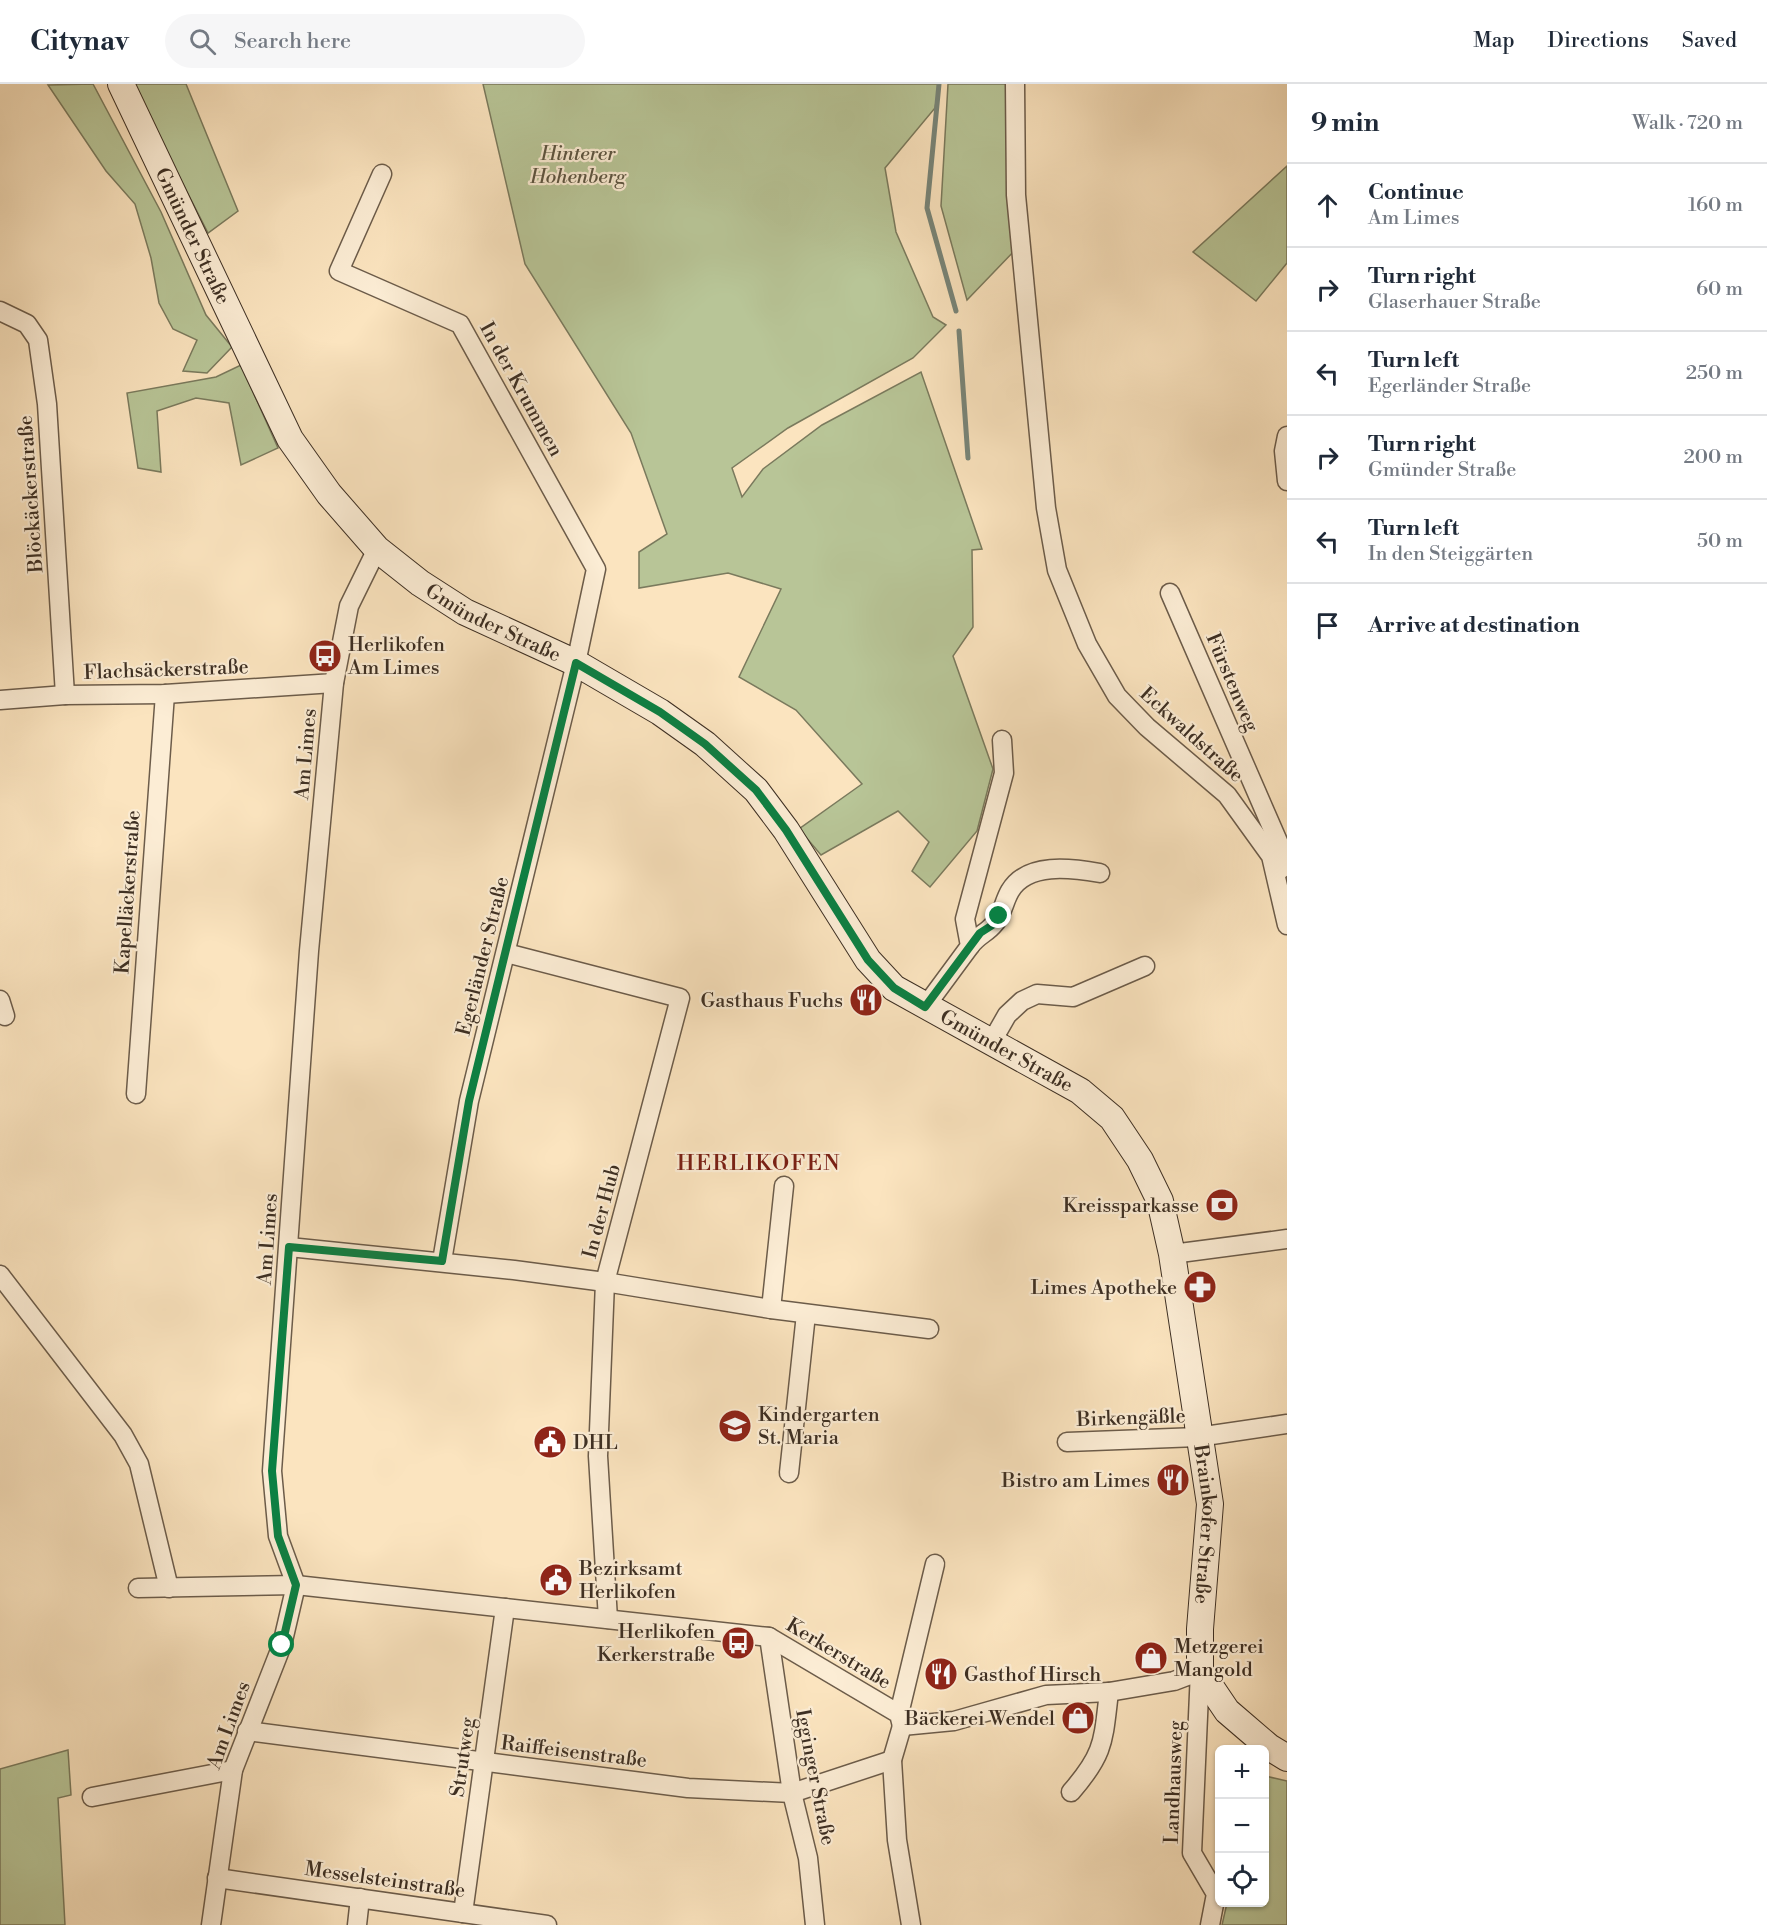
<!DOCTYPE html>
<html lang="en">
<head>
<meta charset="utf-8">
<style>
	body { margin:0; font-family:"Libre Bodoni",serif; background:#f6f6f7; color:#1f2937 }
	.controls { position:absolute; right:18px; bottom:18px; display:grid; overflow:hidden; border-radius:9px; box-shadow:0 2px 4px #0004 }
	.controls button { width:54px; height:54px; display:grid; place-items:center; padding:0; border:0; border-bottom:2px solid #e0e1e3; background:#fff; color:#1f2937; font:30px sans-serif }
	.stop { position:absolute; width:18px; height:18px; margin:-14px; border:4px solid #0b8043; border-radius:50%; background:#fff }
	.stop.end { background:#0b8043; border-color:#fff; box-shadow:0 2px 6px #0008 }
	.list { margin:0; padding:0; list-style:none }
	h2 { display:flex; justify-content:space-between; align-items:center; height:78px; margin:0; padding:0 24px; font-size:26px }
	h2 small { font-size:20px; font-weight:400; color:#747a83 }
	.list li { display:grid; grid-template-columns:39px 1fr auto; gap:18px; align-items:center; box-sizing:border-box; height:84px; padding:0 24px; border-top:2px solid #e0e1e3 }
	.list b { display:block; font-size:22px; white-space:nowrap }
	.list p { margin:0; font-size:20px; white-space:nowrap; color:#747a83 }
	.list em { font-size:20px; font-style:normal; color:#747a83 }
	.icon { flex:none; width:33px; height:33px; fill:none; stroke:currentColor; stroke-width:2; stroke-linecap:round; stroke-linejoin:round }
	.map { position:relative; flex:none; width:1287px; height:1841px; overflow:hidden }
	header { display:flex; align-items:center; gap:36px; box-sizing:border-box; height:84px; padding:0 30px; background:#fff; border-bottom:2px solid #e0e1e3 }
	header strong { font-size:28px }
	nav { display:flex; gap:33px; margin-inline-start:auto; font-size:21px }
	.search { width:420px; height:54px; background:#f6f6f7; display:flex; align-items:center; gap:15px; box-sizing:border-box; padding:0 21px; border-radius:33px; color:#747a83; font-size:22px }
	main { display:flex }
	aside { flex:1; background:#fff }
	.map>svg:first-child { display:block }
	.green { fill:#b8c597; stroke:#7a7a5d; stroke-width:1.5 }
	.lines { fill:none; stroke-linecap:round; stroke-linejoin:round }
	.stream { stroke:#788579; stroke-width:5 }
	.street-casing { stroke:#6c5c4a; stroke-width:21 }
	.secondary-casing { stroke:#3d2f23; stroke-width:28 }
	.street { stroke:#fcedd5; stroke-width:18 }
	.secondary { stroke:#fcedd5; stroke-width:26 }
	.route { stroke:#0b8043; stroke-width:8 }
	.labels { text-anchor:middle; stroke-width:4.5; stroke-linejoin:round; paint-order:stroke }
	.park-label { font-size:20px; font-style:italic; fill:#5c5440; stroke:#fcedd5 }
	.street-label { font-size:20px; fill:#3d2f23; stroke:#fcedd5 }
	.poi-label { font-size:20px; fill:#3d2f23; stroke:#fcedd5; text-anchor:start }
	.quarter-label { font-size:22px; letter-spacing:1.5px; fill:#7a1f14; stroke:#fcedd5 }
</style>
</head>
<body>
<header>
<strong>Citynav</strong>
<div class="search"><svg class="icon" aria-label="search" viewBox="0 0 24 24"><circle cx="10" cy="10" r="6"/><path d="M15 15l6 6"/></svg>Search here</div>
<nav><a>Map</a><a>Directions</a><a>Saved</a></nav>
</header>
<main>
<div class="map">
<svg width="1287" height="1841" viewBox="0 0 1287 1841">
	<rect width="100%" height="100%" fill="#fbe4bf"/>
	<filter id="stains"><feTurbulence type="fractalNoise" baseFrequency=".00333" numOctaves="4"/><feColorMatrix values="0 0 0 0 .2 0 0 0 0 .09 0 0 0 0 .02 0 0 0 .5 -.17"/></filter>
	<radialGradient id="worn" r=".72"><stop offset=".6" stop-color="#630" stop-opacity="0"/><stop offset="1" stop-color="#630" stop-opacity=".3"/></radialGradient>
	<!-- green -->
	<g class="green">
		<path d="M93 0 161 128 206 231 232 263 207 289 183 287 197 256 173 245 159 219 151 174 135 120 106 87 48 1Z"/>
		<path d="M132 0H186L238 127 208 149Z"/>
		<path d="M483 0H939L935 24 885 84 896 148 933 233 946 241 913 274 788 344 732 384 742 413 763 385 822 341 921 288 982 465 972 466 973 543 953 572 993 685 977 747 930 803 912 787 929 758 898 727 821 771 799 745 862 700 796 626 739 593 781 505 728 489 639 504V468L667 450 631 349 525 180Z"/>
		<path d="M948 0H1013L1018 163 967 216 941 122Z"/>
		<path d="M1287 82V179L1256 217 1193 168Z"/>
		<path d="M241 281 278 364 241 381 229 319 196 314 157 327 161 388 138 384 127 309 216 293Z"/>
		<path d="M68 1666 71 1711 58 1714 65 1841H0V1685Z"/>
		<path d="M1265 1692 1287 1697V1841H1222L1227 1819 1264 1818Z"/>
	</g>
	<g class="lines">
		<!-- stream -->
		<g class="stream">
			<path d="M939 0 927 124 956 227"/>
			<path d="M959 247 968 374"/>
		</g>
		<!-- street casing -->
		<g class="street-casing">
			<g id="street">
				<path d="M1015 0 1016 111 1046 424 1057 486 1087 560 1117 612 1147 643 1227 711 1271 772 1287 841"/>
				<path d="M382 90 339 187 460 240 596 485 576 579 469 1017 442 1177"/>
				<path d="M0 227 27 240 38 256 47 320 65 611"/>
				<path d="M1287 352 1284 367 1287 397"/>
				<path d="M1170 509 1280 762 1281 785"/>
				<path d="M0 616 65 611 165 610 334 599"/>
				<path d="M970 862C978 851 987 849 994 840 1002 832 1004 817 1010 807 1027 778 1071 784 1100 789"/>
				<path d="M506 869 680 914 605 1198 598 1372 608 1535"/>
				<path d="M0 916 5 932"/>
				<path d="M925 923 970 862 965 835 1004 689 1002 656"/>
				<path d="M991 959 1007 931 1022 917 1037 910 1073 913 1145 882"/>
				<path d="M136 1010 165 610"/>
				<path d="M289 1163 514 1186 605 1198 771 1225 929 1245"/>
				<path d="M1172 1170 1287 1155"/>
				<path d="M0 1191 123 1351 139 1380 169 1504"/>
				<path d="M771 1225 784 1102"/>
				<path d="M1067 1358 1198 1353 1287 1340"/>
				<path d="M789 1389 806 1230"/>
				<path d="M138 1504 296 1501 769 1553 899 1630 902 1642 954 1637 1046 1611 1109 1608 1174 1597 1200 1587 1192 1769 1216 1810 1210 1841"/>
				<path d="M769 1553 792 1709 808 1774 815 1841"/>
				<path d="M899 1630 935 1480"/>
				<path d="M902 1642 892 1676 897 1756 911 1841"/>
				<path d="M247 1647 688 1704 792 1709 892 1676"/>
				<path d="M1071 1708C1105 1669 1103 1657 1109 1608"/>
				<path d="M92 1713 233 1686"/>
				<path d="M217 1794 547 1841"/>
				<path d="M463 1829 505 1524"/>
				<path d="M211 1841 233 1686 282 1561 296 1501 278 1452 272 1387 309 867 334 599 349 522 377 465"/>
				<path d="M357 1841 360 1814"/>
			</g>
		</g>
		<!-- secondary casing -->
		<g class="secondary-casing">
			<g id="secondary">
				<path id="s1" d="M121 0 290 355 329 410 377 465 420 499 465 528 576 579 660 628 705 660 756 706 786 746 868 876 894 904 1080 1007 1112 1034 1140 1076 1160 1117 1172 1170 1210 1420 1200 1545V1587L1227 1627 1269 1663 1287 1674"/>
			</g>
		</g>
		<!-- street -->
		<use href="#street" class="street"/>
		<!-- secondary -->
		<use href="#secondary" class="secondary"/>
	</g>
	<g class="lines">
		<!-- route -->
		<path class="route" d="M282 1561 296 1501 278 1452 272 1387 289 1163 442 1177 469 1017 576 579 660 628 705 660 756 706 786 746 868 876 894 904 925 923 980 849 994 840 999 832"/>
	</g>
	<!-- icons -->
	<defs>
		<g id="bus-disc" transform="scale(1.725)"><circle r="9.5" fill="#8f2418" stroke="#fcedd5"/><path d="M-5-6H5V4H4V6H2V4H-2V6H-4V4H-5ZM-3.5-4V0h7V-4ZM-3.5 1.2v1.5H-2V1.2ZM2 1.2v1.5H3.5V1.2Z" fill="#fff"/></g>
		<g id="restaurant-disc" transform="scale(1.725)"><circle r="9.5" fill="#8f2418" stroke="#fcedd5"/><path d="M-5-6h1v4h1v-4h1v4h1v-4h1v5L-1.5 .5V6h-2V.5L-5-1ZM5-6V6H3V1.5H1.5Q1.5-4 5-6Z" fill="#fff"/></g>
		<g id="bank-disc" transform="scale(1.725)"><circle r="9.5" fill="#8f2418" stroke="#fcedd5"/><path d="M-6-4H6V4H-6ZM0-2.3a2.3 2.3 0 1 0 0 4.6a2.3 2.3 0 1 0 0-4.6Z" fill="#fff"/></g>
		<g id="pharmacy-disc" transform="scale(1.725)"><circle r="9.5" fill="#8f2418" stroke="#fcedd5"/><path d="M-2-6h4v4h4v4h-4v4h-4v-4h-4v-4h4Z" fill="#fff"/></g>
		<g id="school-disc" transform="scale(1.725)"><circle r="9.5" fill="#8f2418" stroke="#fcedd5"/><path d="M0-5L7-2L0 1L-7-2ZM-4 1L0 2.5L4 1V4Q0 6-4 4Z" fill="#fff"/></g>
		<g id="civic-disc" transform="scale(1.725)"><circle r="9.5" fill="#8f2418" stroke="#fcedd5"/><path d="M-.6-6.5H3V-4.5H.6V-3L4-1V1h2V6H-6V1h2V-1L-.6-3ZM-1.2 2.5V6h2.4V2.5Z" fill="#fff"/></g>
		<g id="shop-disc" transform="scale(1.725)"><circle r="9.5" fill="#8f2418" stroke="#fcedd5"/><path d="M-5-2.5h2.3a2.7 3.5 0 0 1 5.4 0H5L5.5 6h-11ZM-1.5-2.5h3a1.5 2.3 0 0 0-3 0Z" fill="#fff"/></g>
	</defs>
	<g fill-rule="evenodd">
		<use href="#bus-disc" x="325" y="572"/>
		<use href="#restaurant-disc" x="866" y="916"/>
		<use href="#bank-disc" x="1222" y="1121"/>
		<use href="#pharmacy-disc" x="1200" y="1203"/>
		<use href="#school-disc" x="735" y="1342"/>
		<use href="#civic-disc" x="550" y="1358"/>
		<use href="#restaurant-disc" x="1173" y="1396"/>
		<use href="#civic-disc" x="556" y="1496"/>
		<use href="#bus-disc" x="738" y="1559"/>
		<use href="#shop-disc" x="1151" y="1574"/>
		<use href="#restaurant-disc" x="941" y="1590"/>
		<use href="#shop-disc" x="1078" y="1634"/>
	</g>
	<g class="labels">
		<!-- park labels -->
		<g class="park-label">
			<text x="578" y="76">Hinterer<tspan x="578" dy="23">Hohenberg</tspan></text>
		</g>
		<!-- street labels -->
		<g class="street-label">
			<text dy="7" stroke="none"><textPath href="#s1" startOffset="168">Gmünder Straße</textPath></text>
			<text transform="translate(522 305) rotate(61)" y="7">In der Krummen</text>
			<text transform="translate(30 410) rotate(-94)" y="7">Blöckäckerstraße</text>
			<text dy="7" stroke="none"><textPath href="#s1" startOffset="672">Gmünder Straße</textPath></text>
			<text transform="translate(166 585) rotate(-2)" y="7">Flachsäckerstraße</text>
			<text transform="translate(1233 598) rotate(67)" y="7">Fürstenweg</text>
			<text transform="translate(1192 650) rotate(42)" y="7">Eckwaldstraße</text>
			<text transform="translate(305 670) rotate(-85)" y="7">Am Limes</text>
			<text transform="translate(127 808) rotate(-86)" y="7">Kapelläckerstraße</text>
			<text transform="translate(482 872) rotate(-76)" y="7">Egerländer Straße</text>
			<text dy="7" stroke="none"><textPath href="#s1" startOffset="1356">Gmünder Straße</textPath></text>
			<text transform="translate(601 1127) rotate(-75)" y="7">In der Hub</text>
			<text transform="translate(267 1155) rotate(-86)" y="7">Am Limes</text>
			<text transform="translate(1131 1333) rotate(-2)" y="7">Birkengäßle</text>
			<text dy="7" stroke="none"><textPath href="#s1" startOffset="1905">Brainkofer Straße</textPath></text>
			<text transform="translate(839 1569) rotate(31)" y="7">Kerkerstraße</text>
			<text transform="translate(228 1641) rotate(-70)" y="7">Am Limes</text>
			<text transform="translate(574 1667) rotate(7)" y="7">Raiffeisenstraße</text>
			<text transform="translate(462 1673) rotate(-82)" y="7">Strutweg</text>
			<text transform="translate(816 1693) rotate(79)" y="7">Igginger Straße</text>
			<text transform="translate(1173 1698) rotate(-88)" y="7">Landhausweg</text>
			<text transform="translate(385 1795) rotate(8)" y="7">Messelsteinstraße</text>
		</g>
		<!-- poi labels -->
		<g class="poi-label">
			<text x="348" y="567">Herlikofen<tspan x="348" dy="23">Am Limes</tspan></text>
			<text x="843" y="923" text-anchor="end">Gasthaus Fuchs</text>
			<text x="1199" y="1128" text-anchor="end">Kreissparkasse</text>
			<text x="1177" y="1210" text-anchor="end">Limes Apotheke</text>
			<text x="758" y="1337">Kindergarten<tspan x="758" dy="23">St. Maria</tspan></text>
			<text x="573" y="1365">DHL</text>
			<text x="1150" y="1403" text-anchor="end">Bistro am Limes</text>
			<text x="579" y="1491">Bezirksamt<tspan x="579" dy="23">Herlikofen</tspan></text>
			<text x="715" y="1554" text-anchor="end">Herlikofen<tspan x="715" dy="23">Kerkerstraße</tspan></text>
			<text x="1174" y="1569">Metzgerei<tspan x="1174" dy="23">Mangold</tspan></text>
			<text x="964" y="1597">Gasthof Hirsch</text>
			<text x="1055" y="1641" text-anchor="end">Bäckerei Wendel</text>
		</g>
		<!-- quarter labels -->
		<g class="quarter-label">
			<text x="759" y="1086">HERLIKOFEN</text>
		</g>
	</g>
	<rect width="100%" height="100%" filter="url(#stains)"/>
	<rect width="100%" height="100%" fill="url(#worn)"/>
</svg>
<div class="controls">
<button>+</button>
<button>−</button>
<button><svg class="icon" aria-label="locate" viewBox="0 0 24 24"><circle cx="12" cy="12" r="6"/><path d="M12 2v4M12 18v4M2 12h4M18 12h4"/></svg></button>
</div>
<div class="stop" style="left:282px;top:1561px"></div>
<div class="stop end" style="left:999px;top:832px"></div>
</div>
<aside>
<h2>9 min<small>Walk · 720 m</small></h2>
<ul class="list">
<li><svg class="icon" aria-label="ahead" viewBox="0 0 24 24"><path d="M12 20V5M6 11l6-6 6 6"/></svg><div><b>Continue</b><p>Am Limes</p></div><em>160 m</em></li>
<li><svg class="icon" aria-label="right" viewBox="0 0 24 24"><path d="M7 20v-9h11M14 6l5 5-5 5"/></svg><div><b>Turn right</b><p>Glaserhauer Straße</p></div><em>60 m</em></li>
<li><svg class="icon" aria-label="left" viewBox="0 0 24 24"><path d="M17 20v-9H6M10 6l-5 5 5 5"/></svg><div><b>Turn left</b><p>Egerländer Straße</p></div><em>250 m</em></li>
<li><svg class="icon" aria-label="right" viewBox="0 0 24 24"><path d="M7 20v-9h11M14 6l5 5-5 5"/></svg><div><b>Turn right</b><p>Gmünder Straße</p></div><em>200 m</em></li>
<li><svg class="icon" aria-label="left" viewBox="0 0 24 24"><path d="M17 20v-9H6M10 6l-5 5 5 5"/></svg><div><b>Turn left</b><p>In den Steiggärten</p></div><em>50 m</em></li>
<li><svg class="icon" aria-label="arrive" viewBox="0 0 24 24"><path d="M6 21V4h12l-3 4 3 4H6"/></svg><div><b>Arrive at destination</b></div></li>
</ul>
</aside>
</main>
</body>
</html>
